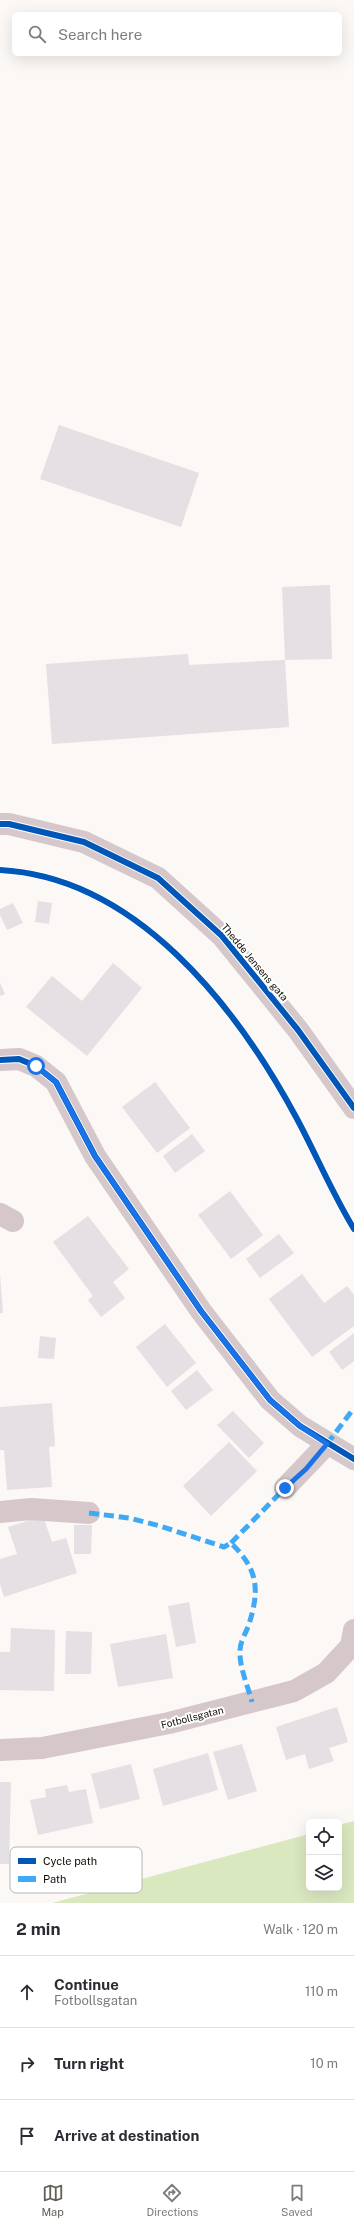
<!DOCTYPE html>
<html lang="en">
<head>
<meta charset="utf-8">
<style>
	body { margin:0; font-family:"Public Sans",sans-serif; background:#f2f2f3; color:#2b2b33 }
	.controls { position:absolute; right:12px; bottom:12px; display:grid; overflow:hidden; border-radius:6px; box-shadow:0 4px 16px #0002 }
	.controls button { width:36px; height:36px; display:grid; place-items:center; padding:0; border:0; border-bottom:1px solid #e1e1e2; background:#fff; color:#2b2b33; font:20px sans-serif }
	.stop { position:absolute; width:12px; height:12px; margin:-9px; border:3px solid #1a73e8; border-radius:50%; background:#fff }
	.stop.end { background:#1a73e8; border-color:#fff; box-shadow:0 1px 4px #0008 }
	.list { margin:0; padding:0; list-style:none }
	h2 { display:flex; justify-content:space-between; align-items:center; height:52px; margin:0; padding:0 16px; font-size:17px }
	h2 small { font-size:13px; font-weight:400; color:#7c7c81 }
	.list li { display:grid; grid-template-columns:26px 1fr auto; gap:12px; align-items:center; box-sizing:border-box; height:72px; padding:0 16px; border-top:1px solid #e1e1e2 }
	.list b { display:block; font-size:15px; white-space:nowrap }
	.list p { margin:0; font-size:13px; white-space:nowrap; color:#7c7c81 }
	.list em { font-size:13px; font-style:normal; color:#7c7c81 }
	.icon { flex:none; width:22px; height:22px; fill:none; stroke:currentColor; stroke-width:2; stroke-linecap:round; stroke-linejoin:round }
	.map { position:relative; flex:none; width:354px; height:1903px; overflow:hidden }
	.search { position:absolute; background:#fff; box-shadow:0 4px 16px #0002; left:12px; right:12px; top:12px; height:44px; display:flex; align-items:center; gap:10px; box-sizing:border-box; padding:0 14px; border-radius:6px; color:#7c7c81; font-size:15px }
	.sheet { height:268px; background:#fff }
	nav { display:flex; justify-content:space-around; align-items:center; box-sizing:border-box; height:56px; border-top:1px solid #e1e1e2; background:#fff; font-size:11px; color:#7c7c81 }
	nav a { display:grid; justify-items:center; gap:2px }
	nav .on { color:#645f58 }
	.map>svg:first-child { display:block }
	.green { fill:#dae8c0 }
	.building { fill:#e5e0e3 }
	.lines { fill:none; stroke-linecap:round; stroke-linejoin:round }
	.minor { stroke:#d6c8ca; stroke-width:22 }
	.quiet { stroke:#3fa9f5; stroke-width:5; stroke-dasharray:10 5; stroke-linecap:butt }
	.cycleway-casing { stroke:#fff; stroke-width:8 }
	.cycleway { stroke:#0057b8; stroke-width:6 }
	.route { stroke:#1a73e8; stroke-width:5 }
	.labels { text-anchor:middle; stroke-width:4; stroke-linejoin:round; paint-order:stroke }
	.street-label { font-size:10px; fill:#120c03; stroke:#fff }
	.key { fill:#fff; stroke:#b8b6b3; stroke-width:1 }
	.key-label { font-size:11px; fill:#120c03 }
</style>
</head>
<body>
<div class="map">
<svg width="354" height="1903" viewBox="0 0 354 1903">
	<rect width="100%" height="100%" fill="#fbf8f5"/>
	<!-- green -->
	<path class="green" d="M354 1821V1903H52L309 1834V1888H339V1825Z"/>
	<!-- building -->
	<g class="building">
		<path d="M59 425 199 473 181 527 40 479Z"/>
		<path d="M330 585 332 659 285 660 282 587Z"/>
		<path d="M188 654 189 665 285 660 289 727 52 744 46 664Z"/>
		<path d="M38 901 52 903 49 924 35 922Z"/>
		<path d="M13 903 23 923 7 930 0 915V909Z"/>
		<path d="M113 963 142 988 87 1056 26 1007 52 976 82 1001Z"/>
		<path d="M0 983 5 994 0 996Z"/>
		<path d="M155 1082 190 1128 157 1153 122 1107Z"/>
		<path d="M192 1134 205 1151 175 1173 163 1156Z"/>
		<path d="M230 1191 263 1235 231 1259 198 1215Z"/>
		<path d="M88 1216 129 1269 113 1282 125 1298 101 1317 88 1300 93 1296 53 1242Z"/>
		<path d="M279 1234 294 1253 260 1278 246 1259Z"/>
		<path d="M0 1274 3 1313H0Z"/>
		<path d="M302 1274 324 1303 347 1286 354 1295V1326L312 1357 269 1299Z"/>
		<path d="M165 1324 196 1363 167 1387 136 1347Z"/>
		<path d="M354 1333V1361L342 1370 329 1352Z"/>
		<path d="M40 1336 56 1338 54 1359 38 1358Z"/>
		<path d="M197 1370 213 1390 186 1410 171 1391Z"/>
		<path d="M52 1403 55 1446 49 1447 52 1487 7 1490 4 1450H0V1407Z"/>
		<path d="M233 1411 264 1443 249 1458 217 1425Z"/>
		<path d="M229 1442 257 1471 211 1516 183 1486Z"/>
		<path d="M43 1516 52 1542 66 1538 77 1573 4 1597 0 1584V1559L17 1554 8 1527Z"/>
		<path d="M74 1525H92L91 1554H74Z"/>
		<path d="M189 1602 196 1643 176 1647 168 1606Z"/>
		<path d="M11 1628 55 1630 54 1691 0 1690V1652H10Z"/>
		<path d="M66 1631 92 1632 91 1674H65Z"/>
		<path d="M166 1634 173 1678 118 1687 110 1644Z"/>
		<path d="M337 1707 348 1742 329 1748 334 1761 309 1769 305 1754 286 1760 276 1727Z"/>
		<path d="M242 1744 257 1791 228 1800 213 1752Z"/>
		<path d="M208 1753 218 1790 163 1806 153 1769Z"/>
		<path d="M131 1764 140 1799 100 1809 91 1774Z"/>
		<path d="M0 1782H11L9 1864H0Z"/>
		<path d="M67 1785 69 1792 86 1789 93 1823 38 1835 30 1800 46 1797 45 1789Z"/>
	</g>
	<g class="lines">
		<!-- minor -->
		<g class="minor">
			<path d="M0 824H9L84 842 158 878 222 936 298 1030 354 1108"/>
			<path d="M0 1060 19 1059 36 1066 56 1082 95 1156 201 1311 270 1400 300 1426 354 1459"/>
			<path d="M0 1214 13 1221"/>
			<path d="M285 1488 327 1444"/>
			<path d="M0 1512 31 1509 89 1513"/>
			<path d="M0 1750 42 1748 169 1723 294 1691 326 1673 351 1646 354 1630"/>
		</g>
		<!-- quiet -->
		<g class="quiet">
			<path d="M327 1444 354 1408"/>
			<path d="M89 1513 129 1518 160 1526 224 1547 231 1543C259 1570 260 1591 248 1627 245 1634 240 1643 240 1650 239 1667 248 1686 252 1702"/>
			<path d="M231 1543 285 1488"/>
		</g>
		<!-- cycleway casing -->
		<g class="cycleway-casing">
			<g id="cycleway">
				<path d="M0 824H9L84 842 158 878 222 936 298 1030 354 1108"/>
				<path d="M0 870C136 877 236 1006 296 1117 316 1154 332 1193 354 1229"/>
				<path d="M0 1060 19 1059 36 1066 56 1082 95 1156 201 1311 270 1400 300 1426 354 1459"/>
			</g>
		</g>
		<!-- cycleway -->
		<use href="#cycleway" class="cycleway"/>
	</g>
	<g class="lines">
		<!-- route -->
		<path class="route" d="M36 1066 56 1082 95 1156 201 1311 270 1400 300 1426 327 1444 306 1469 285 1488"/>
	</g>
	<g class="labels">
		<!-- street labels -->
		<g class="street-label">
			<text transform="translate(255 962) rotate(50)" y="4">Thedde Jensens gata</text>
			<text transform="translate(192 1717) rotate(-14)" y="4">Fotbollsgatan</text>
		</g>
	</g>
	<!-- legend -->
	<rect x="10" y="1847" width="132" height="46" rx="6" class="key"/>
	<rect x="18" y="1858" width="18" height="6" fill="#0057b8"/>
	<rect x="18" y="1876" width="18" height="6" fill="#3fa9f5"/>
	<g class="key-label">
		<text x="43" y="1865">Cycle path</text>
		<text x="43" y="1883">Path</text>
	</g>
</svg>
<div class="controls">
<button><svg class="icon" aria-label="locate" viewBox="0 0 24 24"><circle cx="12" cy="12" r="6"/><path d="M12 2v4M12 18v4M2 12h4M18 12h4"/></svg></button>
<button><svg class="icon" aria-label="layers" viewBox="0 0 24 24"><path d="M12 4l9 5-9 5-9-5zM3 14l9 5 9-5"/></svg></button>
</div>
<div class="stop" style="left:36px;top:1066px"></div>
<div class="stop end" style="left:285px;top:1488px"></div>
<div class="search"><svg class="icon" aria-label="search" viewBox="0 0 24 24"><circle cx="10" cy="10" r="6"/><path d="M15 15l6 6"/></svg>Search here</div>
</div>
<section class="sheet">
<h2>2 min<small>Walk · 120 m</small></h2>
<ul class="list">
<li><svg class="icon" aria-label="ahead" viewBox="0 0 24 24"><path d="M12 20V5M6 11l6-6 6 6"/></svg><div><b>Continue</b><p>Fotbollsgatan</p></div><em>110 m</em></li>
<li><svg class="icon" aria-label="right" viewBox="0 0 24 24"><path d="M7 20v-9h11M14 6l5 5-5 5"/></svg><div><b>Turn right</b></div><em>10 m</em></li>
<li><svg class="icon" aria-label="arrive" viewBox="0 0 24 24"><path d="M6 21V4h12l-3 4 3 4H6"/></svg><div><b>Arrive at destination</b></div></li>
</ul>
</section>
<nav>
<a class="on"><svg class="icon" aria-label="map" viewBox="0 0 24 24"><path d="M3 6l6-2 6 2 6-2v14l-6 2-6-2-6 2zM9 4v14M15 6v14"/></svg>Map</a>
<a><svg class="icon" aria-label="directions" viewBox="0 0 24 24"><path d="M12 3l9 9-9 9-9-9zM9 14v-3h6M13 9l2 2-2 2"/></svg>Directions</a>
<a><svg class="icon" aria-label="saved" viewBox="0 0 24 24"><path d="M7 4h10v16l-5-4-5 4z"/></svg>Saved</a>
</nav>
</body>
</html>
